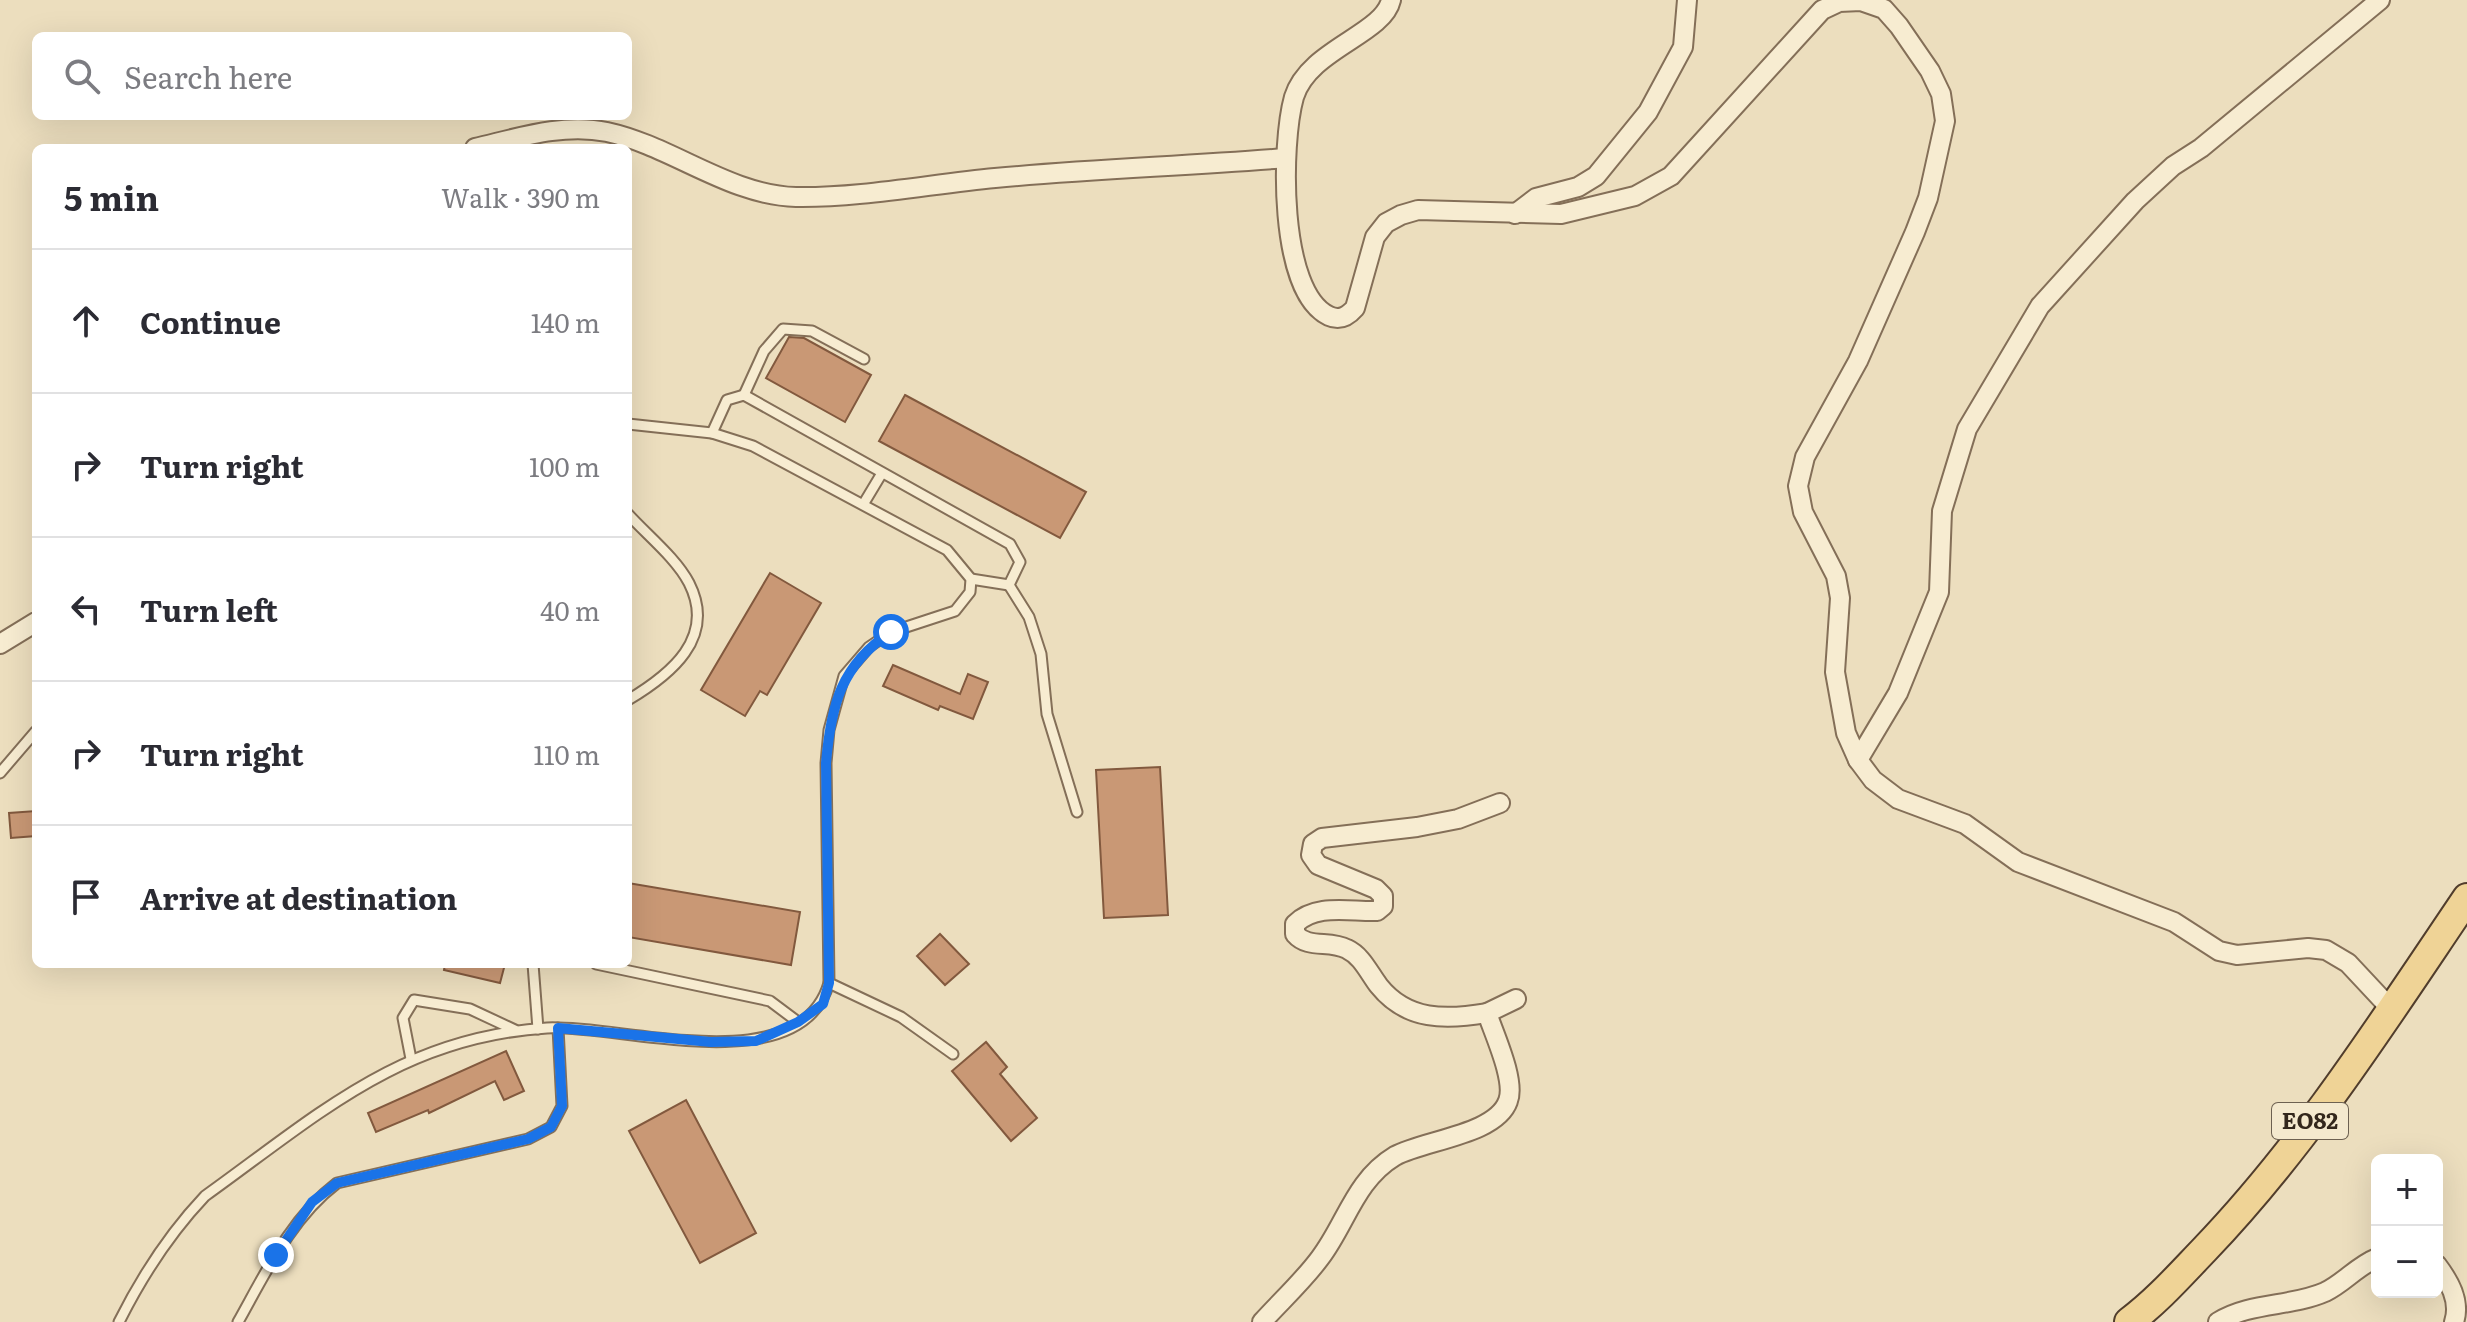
<!DOCTYPE html>
<html lang="en">
<head>
<meta charset="utf-8">
<style>
	body { margin:0; font-family:Literata,serif; background:#f7f7f7; color:#2b2b33 }
	.controls { position:absolute; right:24px; bottom:24px; display:grid; overflow:hidden; border-radius:12px; box-shadow:0 8px 32px #0002 }
	.controls button { width:72px; height:72px; display:grid; place-items:center; padding:0; border:0; border-bottom:2px solid #e1e1e2; background:#fff; color:#2b2b33; font:40px sans-serif }
	.stop { position:absolute; width:24px; height:24px; margin:-18px; border:6px solid #1a73e8; border-radius:50%; background:#fff }
	.stop.end { background:#1a73e8; border-color:#fff; box-shadow:0 2px 8px #0008 }
	.list { margin:0; padding:0; list-style:none }
	h2 { display:flex; justify-content:space-between; align-items:center; height:104px; margin:0; padding:0 32px; font-size:34px }
	h2 small { font-size:26px; font-weight:400; color:#7c7c81 }
	.list li { display:grid; grid-template-columns:52px 1fr auto; gap:24px; align-items:center; box-sizing:border-box; height:144px; padding:0 32px; border-top:2px solid #e1e1e2 }
	.list b { display:block; font-size:30px; white-space:nowrap }
	.list em { font-size:26px; font-style:normal; color:#7c7c81 }
	.icon { flex:none; width:44px; height:44px; fill:none; stroke:currentColor; stroke-width:2; stroke-linecap:round; stroke-linejoin:round }
	.map { position:relative; flex:none; width:2467px; height:1322px; overflow:hidden }
	.search { position:absolute; background:#fff; box-shadow:0 8px 32px #0002; left:32px; top:32px; width:600px; height:88px; display:flex; align-items:center; gap:20px; box-sizing:border-box; padding:0 28px; border-radius:12px; color:#7c7c81; font-size:30px }
	.panel { position:absolute; background:#fff; box-shadow:0 8px 32px #0002; left:32px; top:144px; width:600px; height:824px; border-radius:12px }
	.map>svg:first-child { display:block }
	.building { fill:#c99875; stroke:#82593e; stroke-width:2 }
	.lines { fill:none; stroke-linecap:round; stroke-linejoin:round }
	.lane-casing { stroke:#846f58; stroke-width:13 }
	.street-casing { stroke:#846f58; stroke-width:22 }
	.primary-casing { stroke:#513d2c; stroke-width:32 }
	.lane { stroke:#f7ecd1; stroke-width:9 }
	.street { stroke:#f7ecd1; stroke-width:18 }
	.primary { stroke:#efd396; stroke-width:28 }
	.route { stroke:#1a73e8; stroke-width:10 }
	.labels { text-anchor:middle; stroke-width:8; stroke-linejoin:round; paint-order:stroke }
	.shield { fill:#f4e9ce; stroke:#6d6151; stroke-width:2 }
	.shield-label { font-size:22px; font-weight:bold; fill:#33271c }
</style>
</head>
<body>
<div class="map">
<svg width="2467" height="1322" viewBox="0 0 2467 1322">
	<rect width="100%" height="100%" fill="#ecdebe"/>
	<!-- building -->
	<g class="building">
		<path d="M789 337 804 338 871 375 845 422 766 378Z"/>
		<path d="M905 395 1086 492 1060 538 879 441Z"/>
		<path d="M770 573 821 603 767 695 760 691 745 716 701 690Z"/>
		<path d="M893 665 960 694 968 674 988 682 973 719 940 706 938 710 883 686Z"/>
		<path d="M1160 767 1168 915 1104 918 1096 770Z"/>
		<path d="M36 811V836L11 838 9 813Z"/>
		<path d="M628 883 800 912 791 965 628 937Z"/>
		<path d="M940 934 969 964 945 985 917 956Z"/>
		<path d="M445 964H505L500 983 444 970Z"/>
		<path d="M986 1042 1007 1067 1000 1074 1037 1118 1011 1141 952 1071Z"/>
		<path d="M506 1051 524 1091 504 1100 495 1081 429 1113 428 1110 376 1132 368 1113Z"/>
		<path d="M686 1100 756 1233 700 1263 629 1131Z"/>
	</g>
	<g class="lines">
		<!-- lane casing -->
		<g class="lane-casing">
			<g id="lane">
				<path d="M744 395 764 351 783 329 812 331 864 359"/>
				<path d="M712 433 727 400 744 395 1010 544 1020 562 1009 585 1029 617 1041 654 1047 714 1077 812"/>
				<path d="M864 503 882 473"/>
				<path d="M628 514C647 535 676 558 689 583 717 638 670 675 628 700"/>
				<path d="M971 579 1009 585"/>
				<path d="M0 773 36 731"/>
				<path d="M533 964 538 1029"/>
				<path d="M596 964 770 1001 798 1022"/>
				<path d="M829 983 901 1017 953 1054"/>
				<path d="M411 1059 403 1018 414 1000 470 1009 515 1030"/>
				<path d="M119 1322C142 1276 170 1233 205 1196 318 1115 401 1037 547 1028 621 1024 800 1083 829 983L826 763 829 730 844 676 869 647 891 632 955 611 970 592 971 579 947 550 753 446 712 433 628 424"/>
				<path d="M238 1322C266 1272 291 1218 337 1183L528 1139 551 1127 562 1106 558 1028"/>
			</g>
		</g>
		<!-- street casing -->
		<g class="street-casing">
			<g id="street">
				<path d="M1391 0C1383 35 1309 49 1294 97 1281 143 1278 292 1329 316 1340 321 1348 316 1355 308L1375 237 1386 223 1401 215 1418 210 1561 214 1635 196 1671 176 1822 10 1839 2 1861 1 1884 9 1899 26 1930 71 1941 94 1945 121 1928 198 1915 232 1858 361 1805 457 1798 486 1803 512 1836 576 1840 598 1835 672 1846 733 1858 760 1873 780 1898 799 1965 824 2018 862 2174 922 2219 951 2237 955 2308 948 2326 950 2348 963 2391 1009"/>
				<path d="M475 148C518 138 562 123 607 132 672 146 728 195 796 197 860 198 931 184 995 178 1092 169 1189 166 1286 158"/>
				<path d="M1515 214 1536 198 1578 187 1596 176 1648 112 1683 47 1687 0"/>
				<path d="M0 644 36 622"/>
				<path d="M1858 760 1898 693 1939 592 1942 511 1967 429 2040 306 2135 201 2173 166 2201 148 2380 0"/>
				<path d="M1487 1013 1516 999"/>
				<path d="M2437 1265C2449 1281 2461 1301 2454 1322"/>
				<path d="M1262 1322C1281 1301 1303 1281 1320 1258 1346 1224 1355 1180 1395 1156 1424 1140 1496 1135 1508 1101 1516 1081 1494 1034 1487 1013 1446 1020 1407 1021 1379 986 1369 973 1362 956 1347 949 1329 940 1308 949 1295 934V924C1316 903 1350 912 1377 911L1383 906V896L1376 889 1318 865 1311 855 1313 844 1322 838 1417 827 1458 819 1500 803"/>
				<path d="M2218 1322C2250 1302 2291 1307 2325 1292 2344 1283 2357 1266 2377 1258"/>
			</g>
		</g>
		<!-- primary casing -->
		<g class="primary-casing">
			<path id="primary" d="M2129 1322C2157 1301 2180 1275 2204 1250 2305 1145 2385 1019 2467 898"/>
		</g>
		<!-- lane -->
		<use href="#lane" class="lane"/>
		<!-- street -->
		<use href="#street" class="street"/>
		<!-- primary -->
		<use href="#primary" class="primary"/>
	</g>
	<g class="lines">
		<!-- route -->
		<path class="route" d="M276 1255 312 1202 337 1183 528 1139 551 1127 562 1106 558 1028 711 1042 756 1041 798 1022 823 1004 829 983 826 763C831 705 841 665 891 632"/>
	</g>
	<g class="labels">
		<!-- shield labels -->
		<rect class="shield" x="2272" y="1103" width="76" height="36" rx="6"/>
		<g class="shield-label">
			<text x="2310" y="1129">ΕΟ82</text>
		</g>
	</g>
</svg>
<div class="controls">
<button>+</button>
<button>−</button>
</div>
<div class="stop" style="left:891px;top:632px"></div>
<div class="stop end" style="left:276px;top:1255px"></div>
<div class="search"><svg class="icon" aria-label="search" viewBox="0 0 24 24"><circle cx="10" cy="10" r="6"/><path d="M15 15l6 6"/></svg>Search here</div>
<section class="panel">
<h2>5 min<small>Walk · 390 m</small></h2>
<ul class="list">
<li><svg class="icon" aria-label="ahead" viewBox="0 0 24 24"><path d="M12 20V5M6 11l6-6 6 6"/></svg><div><b>Continue</b></div><em>140 m</em></li>
<li><svg class="icon" aria-label="right" viewBox="0 0 24 24"><path d="M7 20v-9h11M14 6l5 5-5 5"/></svg><div><b>Turn right</b></div><em>100 m</em></li>
<li><svg class="icon" aria-label="left" viewBox="0 0 24 24"><path d="M17 20v-9H6M10 6l-5 5 5 5"/></svg><div><b>Turn left</b></div><em>40 m</em></li>
<li><svg class="icon" aria-label="right" viewBox="0 0 24 24"><path d="M7 20v-9h11M14 6l5 5-5 5"/></svg><div><b>Turn right</b></div><em>110 m</em></li>
<li><svg class="icon" aria-label="arrive" viewBox="0 0 24 24"><path d="M6 21V4h12l-3 4 3 4H6"/></svg><div><b>Arrive at destination</b></div></li>
</ul>
</section>
</div>
</body>
</html>
